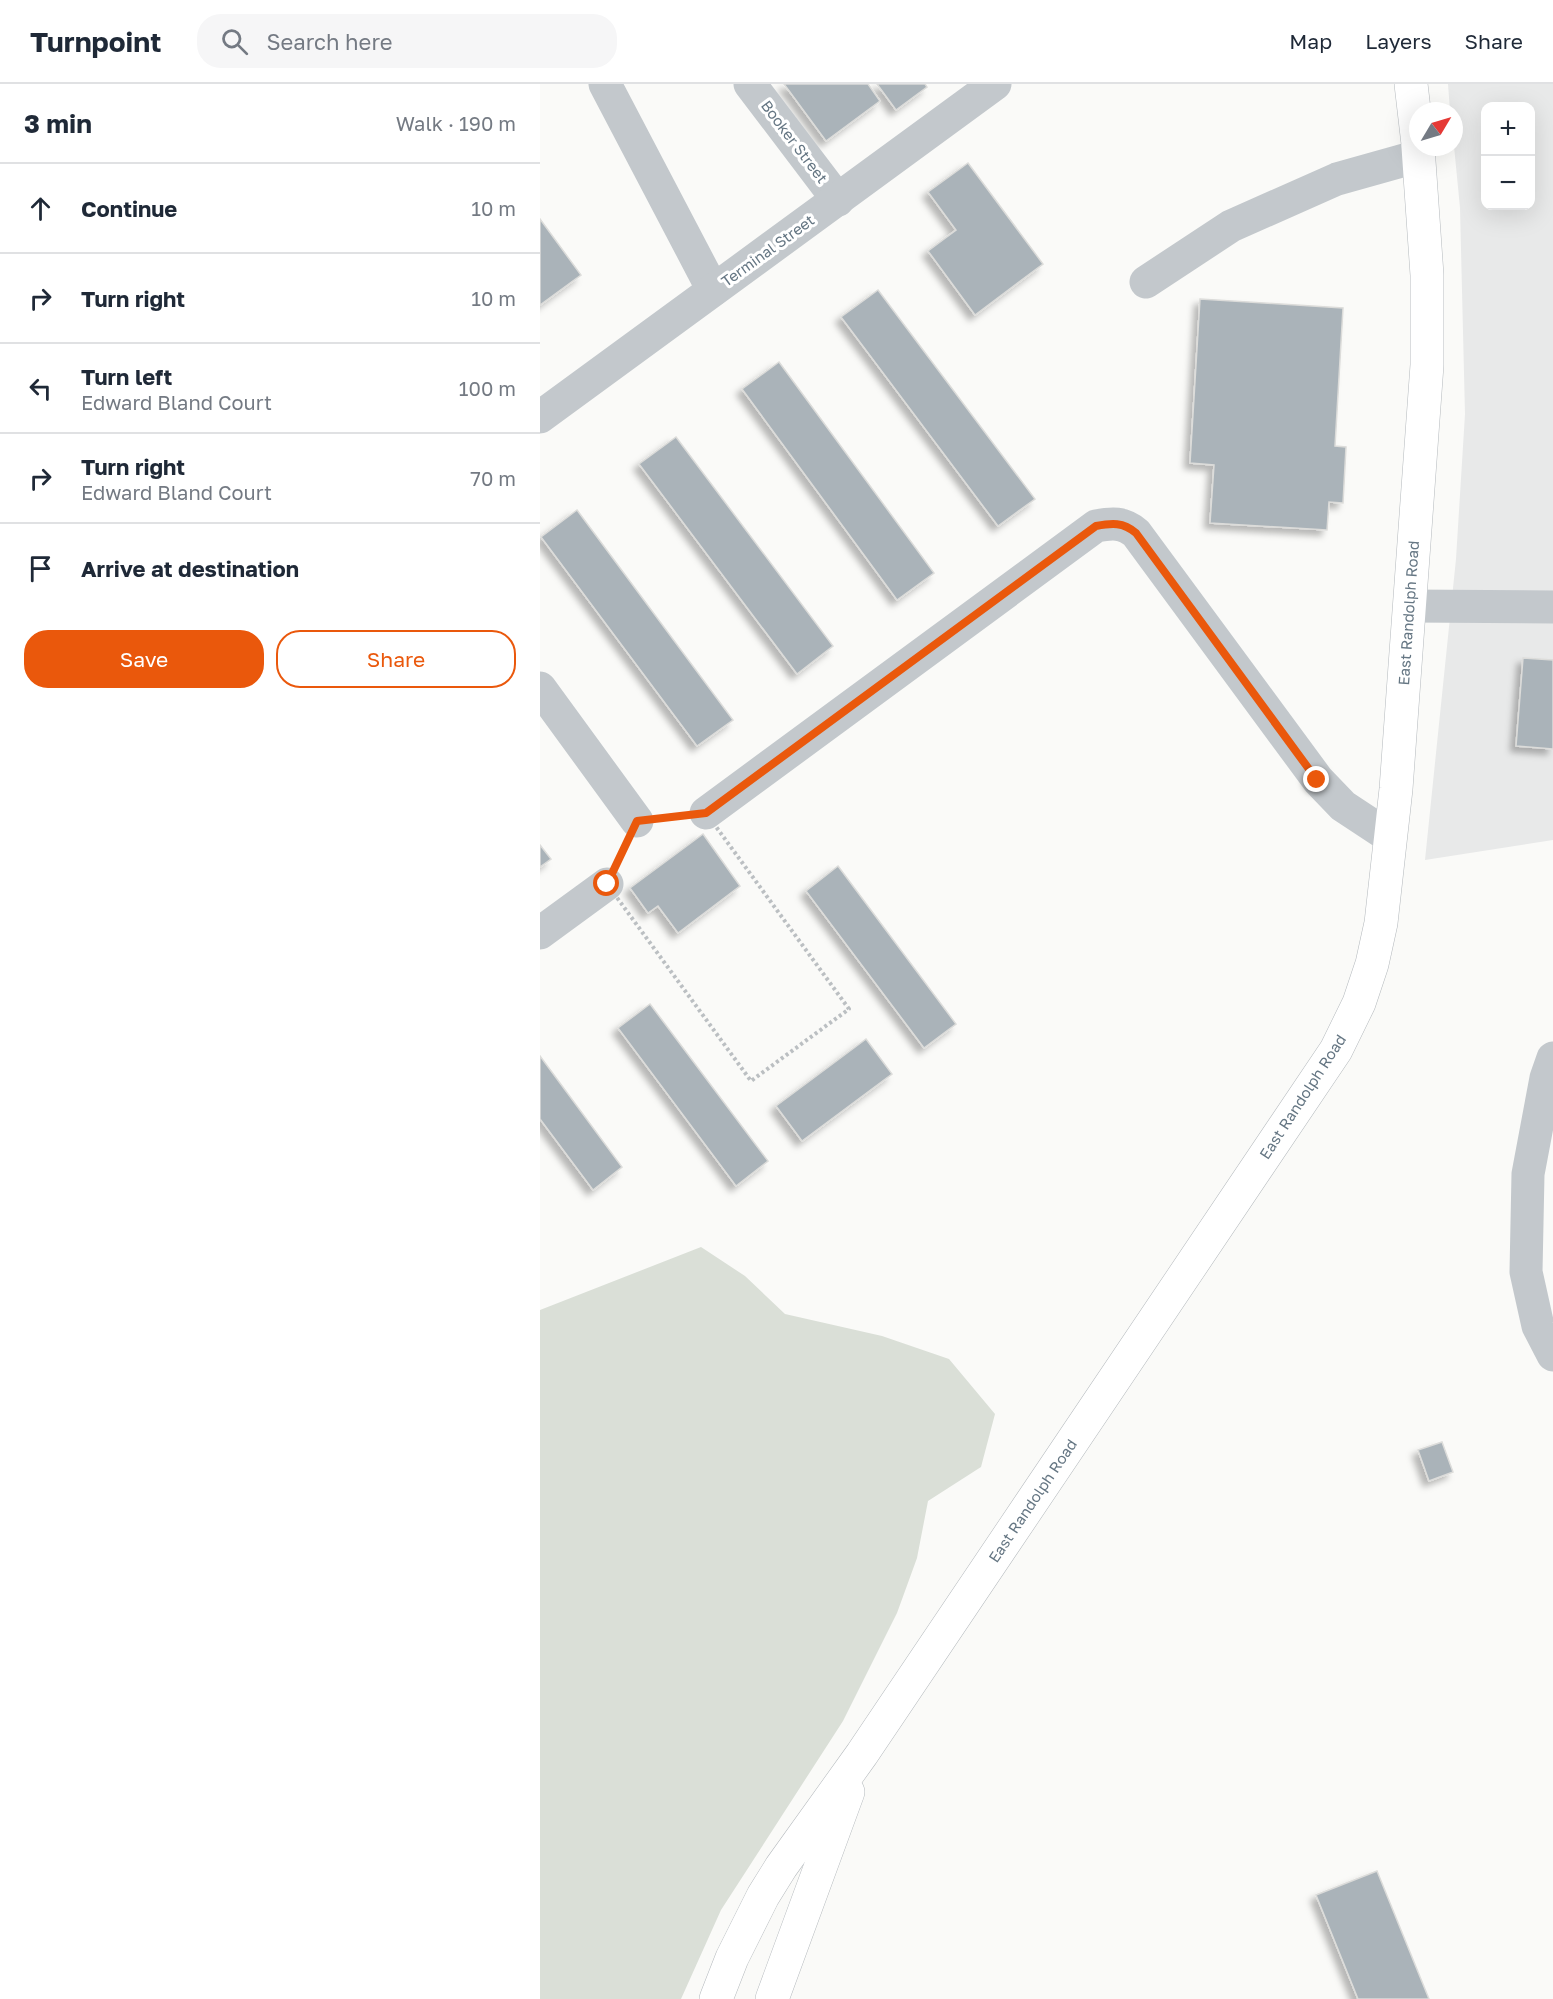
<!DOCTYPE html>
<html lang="en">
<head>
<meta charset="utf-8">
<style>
	body { margin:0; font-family:"Golos Text",sans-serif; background:#f6f6f7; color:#1f2937 }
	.controls { position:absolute; right:18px; top:18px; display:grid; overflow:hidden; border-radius:12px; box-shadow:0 6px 24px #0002 }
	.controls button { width:54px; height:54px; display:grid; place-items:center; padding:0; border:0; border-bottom:2px solid #e0e1e3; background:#fff; color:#1f2937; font:30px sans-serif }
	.compass { position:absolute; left:869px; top:18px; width:54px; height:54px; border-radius:50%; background:#fff; box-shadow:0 6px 24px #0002; rotate:52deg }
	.stop { position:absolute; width:18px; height:18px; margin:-14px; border:4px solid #ea580c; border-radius:50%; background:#fff }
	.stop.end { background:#ea580c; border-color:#fff; box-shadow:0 2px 6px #0008 }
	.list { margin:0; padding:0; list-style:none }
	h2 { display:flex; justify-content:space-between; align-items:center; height:78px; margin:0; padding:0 24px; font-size:26px }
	h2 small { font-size:20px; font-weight:400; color:#747a83 }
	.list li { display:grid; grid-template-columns:39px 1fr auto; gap:18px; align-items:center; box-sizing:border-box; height:90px; padding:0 24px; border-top:2px solid #e0e1e3 }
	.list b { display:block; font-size:22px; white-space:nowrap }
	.list p { margin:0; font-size:20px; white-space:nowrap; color:#747a83 }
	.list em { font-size:20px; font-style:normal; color:#747a83 }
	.actions { display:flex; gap:12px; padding:18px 24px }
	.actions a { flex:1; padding:14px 0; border:2px solid #ea580c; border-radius:24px; text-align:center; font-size:21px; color:#ea580c }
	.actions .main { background:#ea580c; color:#fff }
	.icon { flex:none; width:33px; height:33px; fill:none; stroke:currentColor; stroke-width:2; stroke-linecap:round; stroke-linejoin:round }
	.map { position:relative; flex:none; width:1013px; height:1915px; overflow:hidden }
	header { display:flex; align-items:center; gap:36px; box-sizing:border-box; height:84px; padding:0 30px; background:#fff; border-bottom:2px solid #e0e1e3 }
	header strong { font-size:28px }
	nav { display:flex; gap:33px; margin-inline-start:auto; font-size:21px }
	.search { width:420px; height:54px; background:#f6f6f7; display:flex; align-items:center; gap:15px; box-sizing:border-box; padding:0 21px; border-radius:24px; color:#747a83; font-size:22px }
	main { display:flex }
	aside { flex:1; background:#fff }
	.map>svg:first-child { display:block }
	.built { fill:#e8e9e9; fill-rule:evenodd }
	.green { fill:#dadfd7 }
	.building { fill:#aab3b9; stroke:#dcdcda; stroke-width:1.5; filter:url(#shadow) }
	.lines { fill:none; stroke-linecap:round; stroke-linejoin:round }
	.highway-casing { stroke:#b4b9bd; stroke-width:34 }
	.path { stroke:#bbbfc2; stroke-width:4; stroke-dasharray:3 3; stroke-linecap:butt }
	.minor { stroke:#c3c8cc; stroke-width:33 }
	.highway { stroke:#fff; stroke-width:33 }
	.route { stroke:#ea580c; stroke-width:8 }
	.labels { text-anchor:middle; stroke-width:6; stroke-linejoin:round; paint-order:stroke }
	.street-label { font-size:15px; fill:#657683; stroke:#fff }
</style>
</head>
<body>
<header>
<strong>Turnpoint</strong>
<div class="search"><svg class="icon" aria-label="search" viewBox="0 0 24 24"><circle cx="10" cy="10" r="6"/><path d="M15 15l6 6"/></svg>Search here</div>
<nav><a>Map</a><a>Layers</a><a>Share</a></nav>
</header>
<main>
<aside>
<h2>3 min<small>Walk · 190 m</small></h2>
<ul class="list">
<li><svg class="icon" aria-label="ahead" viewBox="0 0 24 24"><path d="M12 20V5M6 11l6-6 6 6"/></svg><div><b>Continue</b></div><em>10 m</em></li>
<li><svg class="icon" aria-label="right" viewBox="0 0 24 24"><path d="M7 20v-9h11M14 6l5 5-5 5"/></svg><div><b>Turn right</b></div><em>10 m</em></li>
<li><svg class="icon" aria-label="left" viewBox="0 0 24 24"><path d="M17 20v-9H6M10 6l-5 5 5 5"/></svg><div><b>Turn left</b><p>Edward Bland Court</p></div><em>100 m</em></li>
<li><svg class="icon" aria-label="right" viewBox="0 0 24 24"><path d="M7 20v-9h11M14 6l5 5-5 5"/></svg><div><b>Turn right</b><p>Edward Bland Court</p></div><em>70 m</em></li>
<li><svg class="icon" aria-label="arrive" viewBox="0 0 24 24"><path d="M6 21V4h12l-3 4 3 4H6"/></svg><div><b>Arrive at destination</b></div></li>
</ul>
<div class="actions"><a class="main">Save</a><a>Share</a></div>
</aside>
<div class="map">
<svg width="1013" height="1915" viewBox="0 0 1013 1915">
	<defs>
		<filter id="shadow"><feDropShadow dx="-5.5" dy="5.5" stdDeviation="3" flood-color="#0004"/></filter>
	</defs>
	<rect width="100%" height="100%" fill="#fafaf8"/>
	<!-- built -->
	<path class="built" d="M908 0H1013V756L885 776 916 475 925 330 920 124 914 62V27H910ZM945 22H990V122H945Z"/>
	<!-- green -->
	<path class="green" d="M161 1163 205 1192 245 1230 342 1252 409 1275 455 1330 441 1383 388 1417 377 1474 357 1529 303 1637 181 1826 141 1915H0V1226Z"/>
	<!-- building -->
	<g class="building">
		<path d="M244 0H328L340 17 286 57Z"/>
		<path d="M337 0H385L387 3 356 26Z"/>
		<path d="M428 79 503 180 435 231 388 167 416 146 388 108Z"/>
		<path d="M0 135 41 191 0 221Z"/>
		<path d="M338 206 495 415 458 442 301 233Z"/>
		<path d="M660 215 803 224 795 362 806 363 803 419 789 418 787 446 670 439 674 381 650 379Z"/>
		<path d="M239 278 394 489 357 516 202 305Z"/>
		<path d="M136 353 293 562 257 590 99 380Z"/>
		<path d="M37 426 193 636 157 662 1 453Z"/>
		<path d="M983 574 1013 576V665L976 662Z"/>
		<path d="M163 750 200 802 138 849 118 822 108 829 90 804Z"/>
		<path d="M0 761 11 775 0 783Z"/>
		<path d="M298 782 416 940 384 964 266 807Z"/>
		<path d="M110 920 228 1077 196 1102 78 944Z"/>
		<path d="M326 955 352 990 262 1057 236 1022Z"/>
		<path d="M0 972 82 1083 53 1106 0 1035Z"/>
		<path d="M902 1358 913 1388 889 1397 878 1366Z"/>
		<path d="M837 1787 889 1915H818L776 1811Z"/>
	</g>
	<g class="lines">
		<!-- highway casing -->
		<g class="highway-casing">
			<g id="highway">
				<path d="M871 0 878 60"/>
				<path d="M176 1915 192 1874 223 1812 241 1783 322 1670 796 966 819 919 832 880 841 839 856 705 887 281V191L878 63"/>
				<path d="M232 1915 308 1708"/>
			</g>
		</g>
		<!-- path -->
		<path class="path" d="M166 729 309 925 211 997 67 800 97 737Z"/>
		<!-- minor -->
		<g class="minor">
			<path d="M65 0 173 206"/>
			<path d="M210 0 298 116"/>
			<path d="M606 198 691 142 797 95 879 72"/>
			<path d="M0 333 455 0"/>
			<path d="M870 522 1013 523"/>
			<path d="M0 604 97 737"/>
			<path d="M166 729 556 442C572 439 583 438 596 449L778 696 803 722 850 753"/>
			<path d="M0 849 67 800"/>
			<path d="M1013 974 1006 994 988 1090 986 1188 998 1242 1013 1271"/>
		</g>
		<!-- highway -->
		<use href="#highway" class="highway"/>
	</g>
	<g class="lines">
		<!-- route -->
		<path class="route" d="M67 800 97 737 166 729 556 442C572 439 583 438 596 449L777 696"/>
	</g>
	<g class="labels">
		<!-- street labels -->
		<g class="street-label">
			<text transform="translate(254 58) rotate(53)" y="5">Booker Street</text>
			<text transform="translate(228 167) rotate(-36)" y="5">Terminal Street</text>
			<text transform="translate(869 529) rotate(-86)" y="5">East Randolph Road</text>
			<text transform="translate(763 1013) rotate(-57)" y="5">East Randolph Road</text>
			<text transform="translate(493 1417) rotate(-56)" y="5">East Randolph Road</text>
		</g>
	</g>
</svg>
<div class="controls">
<button>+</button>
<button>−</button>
</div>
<svg class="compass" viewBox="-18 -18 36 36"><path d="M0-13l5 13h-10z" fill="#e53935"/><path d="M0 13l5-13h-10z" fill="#747a83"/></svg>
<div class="stop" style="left:67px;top:800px"></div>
<div class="stop end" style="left:777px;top:696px"></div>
</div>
</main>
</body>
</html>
